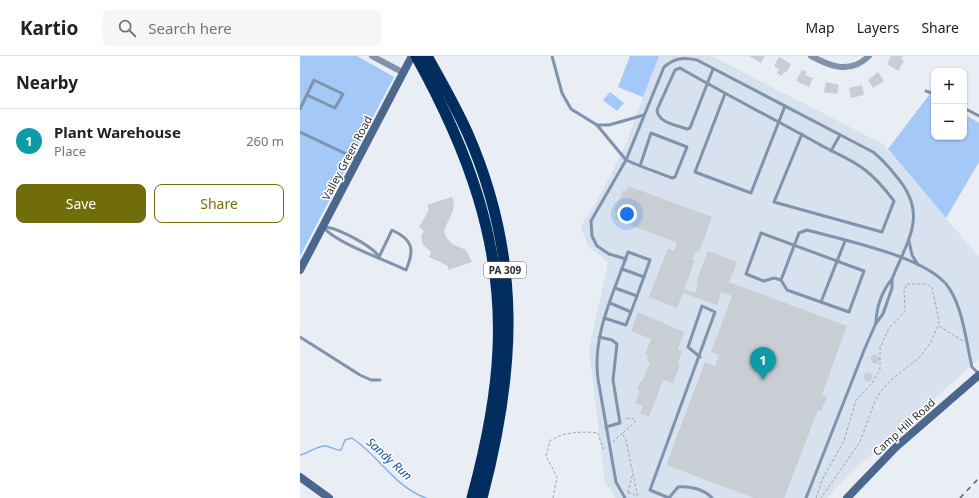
<!DOCTYPE html>
<html lang="en">
<head>
<meta charset="utf-8">
<style>
	body { margin:0; font-family:"Noto Sans",sans-serif; background:#f6f6f6; color:#202124 }
	.controls { position:absolute; right:12px; top:12px; display:grid; overflow:hidden; border-radius:8px; box-shadow:0 1px 3px #0004 }
	.controls button { width:36px; height:36px; display:grid; place-items:center; padding:0; border:0; border-bottom:1px solid #e0e0e0; background:#fff; color:#202124; font:20px sans-serif }
	.you { position:absolute; left:327px; top:158px; width:14px; height:14px; margin:-10px; border:3px solid #fff; border-radius:50%; background:#1a73e8; box-shadow:0 0 0 6px #1a73e833 }
	.badge { display:grid; place-items:center; width:26px; height:26px; border-radius:50%; background:#726d0b; color:#fff; font-size:13px; font-weight:700 }
	.pin { position:absolute; translate:-50% -33px; filter:drop-shadow(0 1px 2px #0008) }
	.pin::after { content:''; position:absolute; top:21px; width:14px; height:12px; background:inherit; clip-path:polygon(0 0,100% 0,50% 100%) }
	.list { margin:0; padding:0; list-style:none }
	h2 { display:flex; justify-content:space-between; align-items:center; height:52px; margin:0; padding:0 16px; font-size:17px }
	h2 small { font-size:13px; font-weight:400; color:#757577 }
	.list li { display:grid; grid-template-columns:26px 1fr auto; gap:12px; align-items:center; box-sizing:border-box; height:64px; padding:0 16px; border-top:1px solid #e0e0e0 }
	.list b { display:block; font-size:15px; white-space:nowrap }
	.list p { margin:0; font-size:13px; white-space:nowrap; color:#757577 }
	.list em { font-size:13px; font-style:normal; color:#757577 }
	.actions { display:flex; gap:8px; padding:12px 16px }
	.actions a { flex:1; padding:9px 0; border:1px solid #726d0b; border-radius:8px; text-align:center; font-size:14px; color:#726d0b }
	.actions .main { background:#726d0b; color:#fff }
	.icon { flex:none; width:22px; height:22px; fill:none; stroke:currentColor; stroke-width:2; stroke-linecap:round; stroke-linejoin:round }
	.map { position:relative; flex:none; width:679px; height:442px; overflow:hidden }
	header { display:flex; align-items:center; gap:24px; box-sizing:border-box; height:56px; padding:0 20px; background:#fff; border-bottom:1px solid #e0e0e0 }
	header strong { font-size:19px }
	nav { display:flex; gap:22px; margin-inline-start:auto; font-size:14px }
	.search { width:280px; height:36px; background:#f6f6f6; display:flex; align-items:center; gap:10px; box-sizing:border-box; padding:0 14px; border-radius:8px; color:#757577; font-size:15px }
	main { display:flex }
	aside { flex:1; background:#fff }
	.map>svg:first-child { display:block }
	.built { fill:#d8e1ee }
	.green { fill:#a4c8f8 }
	.lines { fill:none; stroke-linecap:round; stroke-linejoin:round }
	.stream { stroke:#84b1ed; stroke-width:1.5 }
	.building { fill:#c9ced4 }
	.path { stroke:#a2a5aa; stroke-width:1; stroke-dasharray:3 2; stroke-linecap:butt }
	.lane { stroke:#7f93ad; stroke-width:3 }
	.street { stroke:#7f93ad; stroke-width:6 }
	.secondary { stroke:#4c678d; stroke-width:8 }
	.highway { stroke:#032d5f; stroke-width:11 }
	.rail { stroke:#606366; stroke-width:1.5; stroke-dasharray:5 5; stroke-linecap:butt }
	.labels { text-anchor:middle; stroke-width:3; stroke-linejoin:round; paint-order:stroke }
	.shield { fill:#fff; stroke:#6a6b6d; stroke-width:1 }
	.shield-label { font-size:10px; font-weight:bold; fill:#2a2c2e }
	.street-label { font-size:11px; fill:#2a2c2e; stroke:#fff }
	.water-label { font-size:12px; font-style:italic; fill:#185199; stroke:#fff }
</style>
</head>
<body>
<header>
<strong>Kartio</strong>
<div class="search"><svg class="icon" aria-label="search" viewBox="0 0 24 24"><circle cx="10" cy="10" r="6"/><path d="M15 15l6 6"/></svg>Search here</div>
<nav><a>Map</a><a>Layers</a><a>Share</a></nav>
</header>
<main>
<aside>
<h2>Nearby<small></small></h2>
<ul class="list">
<li><span class="badge" style="background:#0f9aa8">1</span><div><b>Plant Warehouse</b><p>Place</p></div><em>260 m</em></li>
</ul>
<div class="actions"><a class="main">Save</a><a>Share</a></div>
</aside>
<div class="map">
<svg width="679" height="442" viewBox="0 0 679 442">
	<rect width="100%" height="100%" fill="#e9edf4"/>
	<!-- built -->
	<path class="built" d="M358 0H411L583 88 679 201V303L547 420 527 442H315L305 426 289 294 308 206 288 190 281 170 300 140 326 88Z"/>
	<!-- green -->
	<g class="green">
		<path d="M0 0H57L94 21 0 200Z"/>
		<path d="M330 0H359L343 41 318 31Z"/>
		<path d="M310 36 324 47 317 55 303 44Z"/>
		<path d="M629 39 634 41V81H664V58L679 67V106L646 162 588 93Z"/>
	</g>
	<g class="lines">
		<!-- stream -->
		<path class="stream" d="M0 399C9 397 16 390 25 390 31 390 35 395 41 394L45 384 52 382C79 400 95 431 126 442"/>
	</g>
	<!-- building -->
	<g class="building">
		<path d="M449 0H465L461 7Z"/>
		<path d="M591 0H603L601 3 604 5 598 15 587 8Z"/>
		<path d="M479 1 491 8 486 17 484 16 482 20 477 17 479 13 474 10Z"/>
		<path d="M502 14 507 16 505 19 513 22 509 31 496 25Z"/>
		<path d="M578 16 584 25 573 32 568 24Z"/>
		<path d="M526 26 539 29 537 38 524 36Z"/>
		<path d="M562 29 564 39 551 42 549 32Z"/>
		<path d="M328 130 412 161 399 196 396 195 392 203 395 204 384 233 395 237 398 228 396 226 408 195 437 206 429 226 547 270 522 339 527 341 521 355 518 354 484 442H454L366 409 405 306 415 310 419 299 411 296 432 240 421 236 417 249 383 237 377 252 349 241 368 192 374 195 377 187 315 163 317 157 314 156 323 134 326 136Z"/>
		<path d="M152 141 154 148 153 155 144 174 146 181 152 188 166 194 172 206 148 214V210L129 201 131 196 123 189 121 180 124 175 119 171 129 154 127 149Z"/>
		<path d="M338 256 384 276 378 293 382 295 378 307 380 309 373 327 363 324 349 361 340 357 343 350 335 347 340 335 337 334 340 326H342L350 306 347 305 348 300 345 298 351 283 331 275Z"/>
		<circle cx="575" cy="303" r="4.5"/>
		<circle cx="568" cy="321" r="4.5"/>
	</g>
	<g class="lines">
		<!-- path -->
		<g class="path">
			<path d="M639 270 663 285"/>
			<path d="M323 377 336 365 332 362 324 363"/>
			<path d="M313 386 322 377 326 384 338 442"/>
			<path d="M328 437 332 420"/>
			<path d="M328 437H332L337 441"/>
			<path d="M253 442 257 421 246 400 250 385C261 376 284 375 298 377L303 393 306 391"/>
			<path d="M516 442 523 422 544 385 556 344 573 326 580 313V292L589 272 601 260 605 254 604 235 607 228H627L632 232 639 265 637 272 631 286 620 301 592 323 581 335 575 345 560 386 521 442"/>
		</g>
		<!-- lane -->
		<g class="lane">
			<path d="M252 0 262 37 271 53 297 69 326 104C341 111 357 116 372 122L375 121 387 91 351 77 340 110"/>
			<path d="M413 13 390 72 387 73C377 69 358 67 357 54L375 14 380 12C425 38 472 62 517 87 532 96 552 103 565 114 577 123 585 133 594 145L582 176 474 146 502 78"/>
			<path d="M626 35 634 38"/>
			<path d="M425 38 395 116 451 137 485 50"/>
			<path d="M664 52 679 60"/>
			<path d="M0 53 14 24 43 38 35 52 7 39"/>
			<path d="M297 69H309L344 59"/>
			<path d="M0 76 57 103"/>
			<path d="M531 95 540 79"/>
			<path d="M24 171C36 171 73 190 79 201"/>
			<path d="M24 172C38 188 86 204 106 214 115 193 113 184 92 174L79 201"/>
			<path d="M461 177 564 215 549 256 487 234 481 224 474 222 464 225 446 218Z"/>
			<path d="M609 185 612 199 618 209"/>
			<path d="M326 203 309 198 297 190 292 180 291 165 326 104 364 11C375 2 383 1 397 4L573 96C582 103 589 111 596 120 629 158 608 183 592 223 582 235 576 252 576 267"/>
			<path d="M322 213 344 221"/>
			<path d="M481 224 499 177 507 174C543 184 629 201 649 232 663 253 666 285 672 311L679 318"/>
			<path d="M521 246 545 185"/>
			<path d="M310 247 331 256"/>
			<path d="M304 262 326 269 337 240 315 232"/>
			<path d="M0 281 60 319 71 324H80"/>
			<path d="M299 281 312 284 317 288 313 324 320 367 306 371"/>
			<path d="M325 442 316 426 298 323C292 278 314 237 328 196L350 204 337 240"/>
			<path d="M369 442 350 434 415 256 402 250 388 291 400 301"/>
			<path d="M369 442 378 431C390 430 404 433 412 442"/>
			<path d="M506 442 565 292 576 267 583 258 592 232V223"/>
		</g>
		<!-- street -->
		<g class="street">
			<path d="M72 0 104 17"/>
			<path d="M511 0C530 10 550 19 569 0"/>
		</g>
		<!-- secondary -->
		<g class="secondary">
			<path d="M0 214 112 0"/>
			<path d="M0 421 29 442"/>
			<path d="M547 442 596 391 679 319"/>
		</g>
		<!-- highway -->
		<g class="highway">
			<path d="M116 0C167 92 203 186 198 293 196 343 185 394 172 442"/>
			<path d="M127 0C141 25 156 51 168 78 222 202 216 314 182 442"/>
		</g>
		<!-- rail -->
		<path class="rail" d="M660 442 679 422"/>
	</g>
	<g class="labels">
		<!-- shield labels -->
		<rect class="shield" x="184" y="206" width="42" height="16" rx="3"/>
		<g class="shield-label">
			<text x="205" y="218">PA 309</text>
		</g>
		<!-- street labels -->
		<g class="street-label">
			<text transform="translate(47 102) rotate(-62)" y="4">Valley Green Road</text>
			<text transform="translate(604 371) rotate(-42)" y="4">Camp Hill Road</text>
		</g>
		<!-- water labels -->
		<g class="water-label">
			<text transform="translate(89 403) rotate(42)" y="4">Sandy Run</text>
		</g>
	</g>
</svg>
<div class="controls">
<button>+</button>
<button>−</button>
</div>
<div class="you"></div>
<div class="pin badge" style="left:463px;top:324px;background:#0f9aa8">1</div>
</div>
</main>
</body>
</html>
